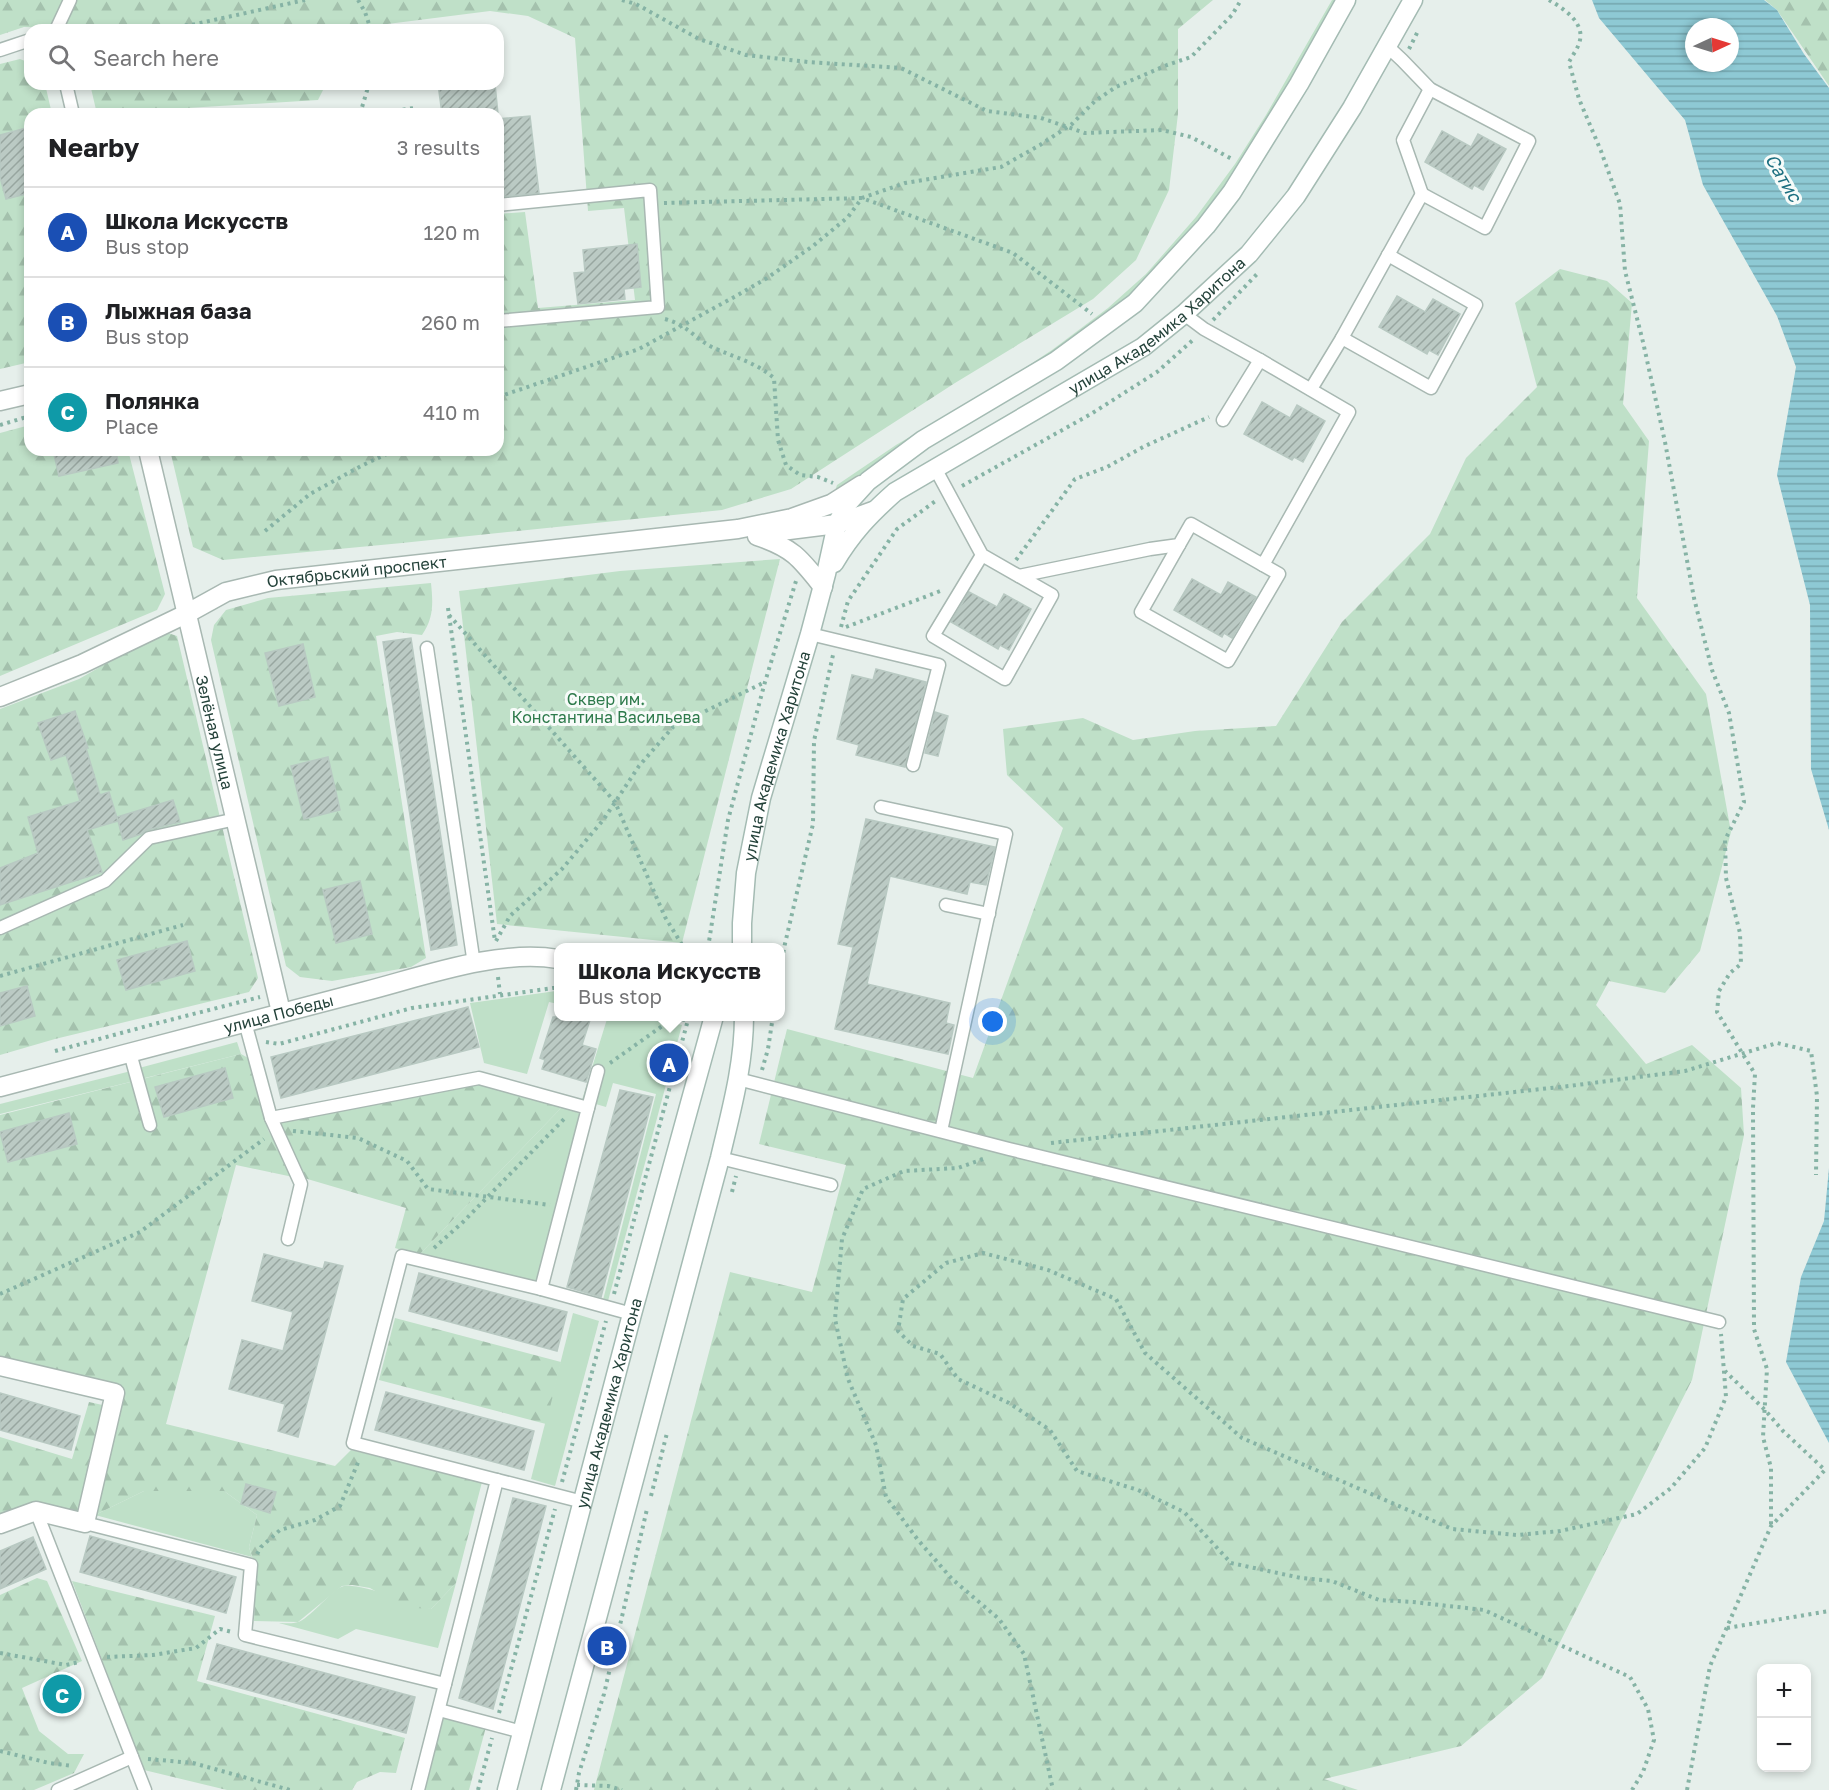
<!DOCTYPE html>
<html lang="en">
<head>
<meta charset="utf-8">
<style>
	body { margin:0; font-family:"Golos Text",sans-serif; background:#f6f6f6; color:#202124 }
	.controls { position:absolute; right:18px; bottom:18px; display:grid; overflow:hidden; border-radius:12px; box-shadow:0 3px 9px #0003 }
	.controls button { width:54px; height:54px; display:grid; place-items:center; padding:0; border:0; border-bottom:2px solid #e0e0e0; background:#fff; color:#202124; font:30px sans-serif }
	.compass { position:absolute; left:1685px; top:18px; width:54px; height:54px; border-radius:50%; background:#fff; box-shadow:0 3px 9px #0003; rotate:86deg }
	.you { position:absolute; left:993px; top:1022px; width:21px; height:21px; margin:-15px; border:4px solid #fff; border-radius:50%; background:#1a73e8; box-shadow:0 0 0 9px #1a73e833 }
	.badge { display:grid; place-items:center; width:39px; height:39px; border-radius:50%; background:#7f4e3f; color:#fff; font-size:20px; font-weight:700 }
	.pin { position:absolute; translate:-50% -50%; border:3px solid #fff; box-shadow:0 2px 6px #0006 }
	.popup { position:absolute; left:554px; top:943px; width:231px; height:78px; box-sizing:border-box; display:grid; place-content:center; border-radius:12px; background:#fff; filter:drop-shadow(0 2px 4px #0005); font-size:20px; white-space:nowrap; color:#757577 }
	.popup b { font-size:22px; color:#202124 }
	.popup::after { content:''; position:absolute; left:50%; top:100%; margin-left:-12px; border:12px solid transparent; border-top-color:#fff }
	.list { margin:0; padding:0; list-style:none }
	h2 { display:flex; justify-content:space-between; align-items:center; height:78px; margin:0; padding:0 24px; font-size:26px }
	h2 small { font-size:20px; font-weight:400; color:#757577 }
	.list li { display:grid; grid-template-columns:39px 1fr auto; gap:18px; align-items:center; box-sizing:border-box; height:90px; padding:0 24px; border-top:2px solid #e0e0e0 }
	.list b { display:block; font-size:22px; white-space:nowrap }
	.list p { margin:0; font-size:20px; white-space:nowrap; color:#757577 }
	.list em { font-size:20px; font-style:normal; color:#757577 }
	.icon { flex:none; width:33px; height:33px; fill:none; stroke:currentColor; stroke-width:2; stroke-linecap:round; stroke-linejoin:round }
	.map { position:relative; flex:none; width:1829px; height:1790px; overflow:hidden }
	.search { position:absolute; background:#fff; box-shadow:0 3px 9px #0003; left:24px; top:24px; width:480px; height:66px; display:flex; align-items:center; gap:15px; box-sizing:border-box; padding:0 21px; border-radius:18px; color:#757577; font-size:22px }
	.panel { position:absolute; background:#fff; box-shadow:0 3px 9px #0003; left:24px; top:108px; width:480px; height:348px; border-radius:18px }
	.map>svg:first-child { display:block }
	.green { fill:#bfe0c8 }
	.forest { fill:url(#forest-firs) }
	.water { fill:url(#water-rules); fill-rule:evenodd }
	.building { fill:url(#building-hatch); stroke:#b8c9c2; stroke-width:1.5 }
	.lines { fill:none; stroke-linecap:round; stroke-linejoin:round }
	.lane-casing { stroke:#a8b8b2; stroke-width:15 }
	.street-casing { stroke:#a8b8b2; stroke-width:21 }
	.secondary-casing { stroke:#a4bbb3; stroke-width:21 }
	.path { stroke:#86b3a5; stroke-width:4; stroke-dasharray:3 4.5; stroke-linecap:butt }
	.lane { stroke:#fff; stroke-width:12 }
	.street { stroke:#fff; stroke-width:18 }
	.secondary { stroke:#fff; stroke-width:18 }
	.labels { text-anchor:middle; stroke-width:6; stroke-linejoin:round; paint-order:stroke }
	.street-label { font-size:16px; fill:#24423a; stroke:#f7fbf9 }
	.park-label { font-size:16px; fill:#2d7a4b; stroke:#f7fbf9 }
	.water-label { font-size:18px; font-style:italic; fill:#1c6f80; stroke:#f7fbf9 }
</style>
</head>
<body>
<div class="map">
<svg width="1829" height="1790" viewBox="0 0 1829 1790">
	<defs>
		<pattern id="forest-firs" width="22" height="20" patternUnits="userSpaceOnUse" patternTransform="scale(1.5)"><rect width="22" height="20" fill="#bfe0c8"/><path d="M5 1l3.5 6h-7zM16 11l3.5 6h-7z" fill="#a4c1ad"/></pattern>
		<pattern id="water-rules" width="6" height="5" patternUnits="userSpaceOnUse" patternTransform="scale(1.5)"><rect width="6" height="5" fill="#8ec9d4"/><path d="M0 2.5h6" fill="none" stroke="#74a5ad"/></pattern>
		<pattern id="building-hatch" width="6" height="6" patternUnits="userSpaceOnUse" patternTransform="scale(1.5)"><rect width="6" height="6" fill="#bbcac4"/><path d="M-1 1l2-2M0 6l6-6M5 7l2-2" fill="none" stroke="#98a6a0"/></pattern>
	</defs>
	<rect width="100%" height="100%" fill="#e6efeb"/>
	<!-- green -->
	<g class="green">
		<path d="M1332 0H1340L1244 165 1196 228 1144 283 1109 316 1057 354 834 494 837 485 896 445 1005 381 1052 350 1108 308 1146 274 1196 217 1235 164 1266 115Z"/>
		<path d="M556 991H558V1004L549 1002 527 1074 484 1063 470 1003Z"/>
		<path d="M600 1017H651L682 1025 608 1301 603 1300 656 1094 613 1083 606 1107 582 1100 607 1019Z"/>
		<path d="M237 1042 241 1054 141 1079 139 1068Z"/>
		<path d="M131 1071 134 1081 0 1114V1104Z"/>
		<path d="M562 1107 581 1114 537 1283 419 1255Z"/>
		<path d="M573 1313 599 1321 555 1486 531 1479Z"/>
		<path d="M144 1491H224L257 1515 249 1547 252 1557 95 1515Z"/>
		<path d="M456 1583 438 1648 356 1629 338 1639 279 1623C284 1623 293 1624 298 1622 309 1619 329 1593 341 1587 354 1580 414 1604 431 1609Z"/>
	</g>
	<!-- forest -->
	<g class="forest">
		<path d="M0 0H1213L1178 29V114L1169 190 1136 260 1093 299 955 383 791 489 722 510 402 543 223 560 193 547 170 450H498V214L525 212 538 308 635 300 624 208 588 211 575 38 528 16 490 11 356 28 355 30H78L77 28 24 27 0 35Z"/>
		<path d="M1765 0H1829V86L1777 10Z"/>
		<path d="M20 59 30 63V84H45L52 114H30V362L0 369V64Z"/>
		<path d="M90 84H326L318 100 171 109V114H97Z"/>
		<path d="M1560 269 1607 281 1632 303 1623 404 1649 441 1637 598 1706 694 1731 832 1700 951 1665 993 1609 981 1596 1005 1646 1064 1692 1045 1741 1088 1744 1135 1692 1380 1542 1678 1461 1746 1324 1779 1358 1790H594L730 1272 812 1292 846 1165 759 1144 787 1029 973 1078 1063 828 1007 775 1003 729 1083 718 1133 740 1195 731 1276 726 1342 622 1430 534 1466 458 1537 387 1515 303Z"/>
		<path d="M30 425V450H128L165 594 157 610 0 676V433Z"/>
		<path d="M780 559 682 943 497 924 459 591 620 571Z"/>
		<path d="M431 583C433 603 434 618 422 635L397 632 376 636 426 958 411 967 332 981 300 977 286 966 211 640 214 625 226 610 268 598Z"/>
		<path d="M165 632 177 636 258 978 249 992 55 1039 0 1055V709L79 679 135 647Z"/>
		<path d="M241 1054 250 1059 268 1130 293 1177 236 1165 166 1424 335 1466 351 1450 482 1482 456 1583 431 1609 402 1607 370 1588 352 1585 342 1586 298 1622 254 1621 256 1568 249 1547 257 1515 224 1491H144L95 1515 124 1389 0 1358V1115Z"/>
		<path d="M479 1084 562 1107 419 1255 395 1248 406 1208 304 1178 278 1123Z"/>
		<path d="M395 1318 561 1362 546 1424 379 1380Z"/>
		<path d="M89 1402 107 1406 78 1514 35 1502 0 1515V1437L72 1459Z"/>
		<path d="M37 1578 47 1581 82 1661 22 1688 39 1731 68 1754H84L74 1773 34 1790H0V1595Z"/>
		<path d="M72 1581 215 1616 197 1681 405 1738 396 1773 380 1772 357 1782 352 1790H227L144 1770Z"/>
		<path d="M444 1716 486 1727 469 1790H425Z"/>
	</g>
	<!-- water -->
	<g class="water">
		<path d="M1592 0H1764L1777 10 1804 54 1829 88V830L1811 769 1810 605 1777 475 1796 367 1777 316 1703 185 1685 120 1599 18ZM1694 27H1730V63H1694Z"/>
		<path d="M1829 1168V1443L1786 1362 1801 1277 1824 1221Z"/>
	</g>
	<!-- building -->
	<g class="building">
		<path d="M438 84H495L498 114H442Z"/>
		<path d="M530 116 539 193 498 197V119Z"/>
		<path d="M30 127V193L6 199 0 177V135Z"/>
		<path d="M1442 131 1471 147 1478 134 1506 149 1483 190 1474 185 1472 189 1425 162Z"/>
		<path d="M637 244 641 287 624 289 625 299 578 304 574 273 585 272 583 250Z"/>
		<path d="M1397 296 1425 312 1433 299 1460 314 1438 355 1429 350 1427 354 1379 327Z"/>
		<path d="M1262 402 1290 418 1297 405 1325 421 1303 462 1294 457 1292 460 1244 434Z"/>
		<path d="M53 450H116L118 463 59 476Z"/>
		<path d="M1192 579 1221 595 1228 582 1256 597 1232 638 1224 633 1222 637 1174 610Z"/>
		<path d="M969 592 997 607 1004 594 1031 609 1009 650 1000 645 998 649 951 622Z"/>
		<path d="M411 638 457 945 431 950 383 642Z"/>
		<path d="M303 644 315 697 279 706 265 653Z"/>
		<path d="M876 669 926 682 905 767 856 755 859 745 837 739 852 675 873 680Z"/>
		<path d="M75 711 88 748H86L100 795 109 792 118 821 87 830 102 872 0 905V868L38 853 28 817 80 801 66 755 51 760 38 723Z"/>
		<path d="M935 712 948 716 938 756 925 753Z"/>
		<path d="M328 757 340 810 304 819 291 766Z"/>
		<path d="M173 800 180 822 147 830 141 834 123 840 117 817Z"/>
		<path d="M866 819 995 847 986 885 970 882 967 894 890 876 867 984 950 1003 946 1023 954 1025 948 1054 835 1029 853 947 838 944Z"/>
		<path d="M360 881 372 934 336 943 323 890Z"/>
		<path d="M187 941 195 971 126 990 117 960Z"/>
		<path d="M27 986 35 1016 0 1026V993Z"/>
		<path d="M468 1007 479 1047 281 1098 271 1057Z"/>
		<path d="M553 1017H581L590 1020 582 1045 596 1049 586 1082 542 1069 545 1060 540 1058Z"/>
		<path d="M225 1068 233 1098 164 1117 155 1087Z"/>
		<path d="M620 1090 653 1097 601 1297 567 1287Z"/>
		<path d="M69 1113 77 1144 8 1162 0 1132Z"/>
		<path d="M264 1254 323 1269 325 1262 343 1266 298 1437 278 1431 285 1404 229 1389 242 1340 283 1351 293 1312 252 1301Z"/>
		<path d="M419 1273 567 1312 557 1351 409 1311Z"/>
		<path d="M386 1392 534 1431 524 1470 375 1430Z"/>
		<path d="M0 1393 80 1416 71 1450 0 1430Z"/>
		<path d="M246 1484 276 1492 270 1513 241 1504Z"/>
		<path d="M513 1498 546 1506 493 1709 459 1698Z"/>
		<path d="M90 1536 236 1577 226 1613 80 1572Z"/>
		<path d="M33 1537 46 1569 0 1589V1551Z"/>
		<path d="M217 1644 415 1697 406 1733 207 1679Z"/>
		<path d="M68 1673 80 1705 56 1714 44 1682Z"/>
	</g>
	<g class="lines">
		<!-- lane casing -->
		<g class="lane-casing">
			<g id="lane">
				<path d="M56 30 70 0"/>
				<path d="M0 50 30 40"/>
				<path d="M66 84 73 114"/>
				<path d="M1422 194 1403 140 1430 89"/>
				<path d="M498 205 650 190 658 307 498 321"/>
				<path d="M1184 314 1204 329 1260 360"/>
				<path d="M1342 338 1431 388 1476 305 1388 255"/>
				<path d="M1311 389 1342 338 1422 194 1485 228 1529 141 1430 89 1402 60 1387 46"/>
				<path d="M935 468 982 555 1052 595 1005 679 933 636 982 555"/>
				<path d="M1179 545 1141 612 1228 661 1279 574 1263 565"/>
				<path d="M1019 576 1150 549 1179 545 1191 524 1263 565 1349 412 1260 360 1223 420"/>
				<path d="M810 634 939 665 913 765"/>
				<path d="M427 648 474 964"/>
				<path d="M881 807 1006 834 941 1131"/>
				<path d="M946 905 989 914"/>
				<path d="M0 928 105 881 149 838 236 819"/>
				<path d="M245 1022 271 1118 479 1078 588 1108 541 1289 402 1256 353 1443 497 1480 418 1790"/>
				<path d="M130 1053 150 1125"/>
				<path d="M738 1079 1009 1149 1719 1322"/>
				<path d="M588 1108 598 1071"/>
				<path d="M271 1118 301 1184 288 1239"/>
				<path d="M720 1158 831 1185"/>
				<path d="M541 1289 632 1314"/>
				<path d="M497 1480 583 1502"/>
				<path d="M36 1511 145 1790"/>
				<path d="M85 1523 251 1565 245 1635 445 1684"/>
				<path d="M439 1710 522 1732"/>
				<path d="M58 1790 132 1757"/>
			</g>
		</g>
		<!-- street casing -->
		<g class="street-casing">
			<g id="street">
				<path d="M0 401 30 394"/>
				<path id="s1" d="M148 450 281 1012"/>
				<path d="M773 532 837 524 873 511"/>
				<path d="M757 536C793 548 800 558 823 587"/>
				<path id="s2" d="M0 697 82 664 188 613 226 592 276 580 738 529 792 518 831 504 861 485"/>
				<path id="s3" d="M0 1087C122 1055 244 1022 366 991 424 976 498 949 558 959"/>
				<path d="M0 1366 115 1393 85 1523 36 1511 0 1524"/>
			</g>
		</g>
		<!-- secondary casing -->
		<g class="secondary-casing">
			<g id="secondary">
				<path id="s4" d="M834 563C852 533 869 515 895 492L1143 347 1184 314 1249 254 1296 196 1352 108 1413 0"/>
				<path id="s5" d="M742 948V923L746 873 761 798 810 634 826 574 837 524 847 504 868 481 923 440 1056 361 1135 303 1206 226 1232 192 1299 84 1346 0"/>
				<path id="s6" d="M507 1790 632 1314 714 1016"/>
				<path d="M551 1790 720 1158C731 1111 744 1065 744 1016"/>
			</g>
		</g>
		<!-- path -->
		<g class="path">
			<path d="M358 0 365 12 371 30"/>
			<path d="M622 0 636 4 699 39 746 55 808 62 901 68 987 111 1041 118 1085 133 1162 130 1191 137 1232 159"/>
			<path d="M1549 0C1563 8 1584 22 1580 40 1579 47 1572 56 1569 62L1579 99 1601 151 1620 204 1625 271 1643 342 1665 442 1694 598 1712 670 1729 713 1744 802 1725 840 1726 878 1740 933 1741 964 1730 973 1719 991 1717 1012 1755 1074 1753 1108 1754 1329 1767 1369 1763 1437 1771 1468V1526"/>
			<path d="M140 30 191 25 305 0"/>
			<path d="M1409 49 1418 31"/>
			<path d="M360 114 369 84"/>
			<path d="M373 114 414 108"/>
			<path d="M664 203 862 198 1013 253 1092 314"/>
			<path d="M665 319C688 325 696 340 714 348 736 358 755 362 774 378L778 440 786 465 800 475 818 477 833 483"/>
			<path d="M1213 320 1258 273"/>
			<path d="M498 397 639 349 736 296 767 278 813 246 848 217 862 198 905 183 1001 167 1040 145 1072 124 1095 101 1116 87 1167 65 1191 57 1232 15 1241 0"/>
			<path d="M0 425 30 416"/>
			<path d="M962 486 1091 414 1157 372 1195 338"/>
			<path d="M265 531 310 494 361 466 395 450"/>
			<path d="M1016 560 1075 479 1107 467 1145 446 1209 417"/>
			<path d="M448 608 495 941"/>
			<path d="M449 615 615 802 665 917 684 948"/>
			<path d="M841 627 848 601 897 529 937 500"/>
			<path d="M846 627 943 590"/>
			<path d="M496 941 510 916 562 869 604 819 639 766 673 727 765 682"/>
			<path d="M708 948 728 820 765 682 796 581"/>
			<path d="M780 975 784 948 813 824 814 741 833 655"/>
			<path d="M0 976 183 925"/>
			<path d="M498 977 500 994"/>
			<path d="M675 1017 688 1021"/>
			<path d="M266 1042 279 1044 412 1008 553 988H558"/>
			<path d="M55 1051 158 1023 260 997"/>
			<path d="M610 1063 675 1017"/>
			<path d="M762 1070 768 1049 773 1016"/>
			<path d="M293 1131 358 1138 407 1161 428 1189 550 1205"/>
			<path d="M1051 1143 1569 1086 1685 1071 1777 1043 1811 1051 1817 1096 1816 1175"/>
			<path d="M983 1159 958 1168 904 1171 863 1189 842 1239 835 1319 848 1379 876 1445 886 1497 918 1540 952 1579 999 1619 1024 1654 1053 1790"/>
			<path d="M732 1192 736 1176"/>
			<path d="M434 1248 463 1222 567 1116"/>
			<path d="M0 1294 140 1232 264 1139"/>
			<path d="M614 1294 689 1016"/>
			<path d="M562 1482 606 1321"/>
			<path d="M651 1496 667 1433"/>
			<path d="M257 1554 261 1547 280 1530 315 1520 340 1506 359 1460"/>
			<path d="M1727 1628 1829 1611"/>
			<path d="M0 1653 66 1665 79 1662"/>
			<path d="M107 1657 153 1655 196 1648 220 1629 232 1632"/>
			<path d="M499 1713 555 1509"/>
			<path d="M0 1751 49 1763 73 1766"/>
			<path d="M148 1759 193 1763 290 1790"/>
			<path d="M577 1785 608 1786 622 1790"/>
			<path d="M478 1790 492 1738"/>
			<path d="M576 1790 579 1773 604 1694 647 1509"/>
			<path d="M1632 1790 1643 1772 1654 1740 1648 1709 1630 1677 1484 1610 1413 1602 1379 1600 1332 1581 1301 1578 1231 1563 1184 1512 1138 1490 1077 1471 1050 1430 1009 1403 958 1379 940 1354 913 1346 898 1331 903 1299 946 1263 983 1253 1048 1270 1116 1299 1145 1353 1242 1438 1452 1529 1517 1535 1560 1531 1637 1514 1671 1488 1705 1448 1726 1397 1721 1334"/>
			<path d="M1687 1790 1710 1666 1771 1526 1825 1470 1783 1431 1765 1410 1725 1371"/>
		</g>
		<!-- lane -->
		<use href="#lane" class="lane"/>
		<!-- street -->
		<use href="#street" class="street"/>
		<!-- secondary -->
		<use href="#secondary" class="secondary"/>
	</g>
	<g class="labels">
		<!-- street labels -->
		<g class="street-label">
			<text dy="6" stroke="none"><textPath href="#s4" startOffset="405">улица Академика Харитона</textPath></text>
			<text dy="6" stroke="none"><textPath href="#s2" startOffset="382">Октябрьский проспект</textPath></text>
			<text dy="6" stroke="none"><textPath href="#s1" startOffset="290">Зелёная улица</textPath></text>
			<text dy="6" stroke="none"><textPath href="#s5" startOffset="196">улица Академика Харитона</textPath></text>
			<text dy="6" stroke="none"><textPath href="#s3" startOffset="288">улица Победы</textPath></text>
			<text dy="6" stroke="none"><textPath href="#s6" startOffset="400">улица Академика Харитона</textPath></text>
		</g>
		<!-- park labels -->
		<g class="park-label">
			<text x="606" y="705">Сквер им.<tspan x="606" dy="18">Константина Васильева</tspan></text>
		</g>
		<!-- water labels -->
		<g class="water-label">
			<text transform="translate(1783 178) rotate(59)" y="6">Сатис</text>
		</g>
	</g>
</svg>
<div class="controls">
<button>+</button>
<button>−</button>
</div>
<svg class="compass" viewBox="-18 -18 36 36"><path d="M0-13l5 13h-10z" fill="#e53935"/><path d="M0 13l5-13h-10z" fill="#757577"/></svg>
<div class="you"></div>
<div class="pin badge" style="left:669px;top:1063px;background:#1a4fb4">A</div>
<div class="popup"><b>Школа Искусств</b>Bus stop</div>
<div class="pin badge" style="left:607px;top:1646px;background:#1a4fb4">B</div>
<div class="pin badge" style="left:62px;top:1694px;background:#0f9aa8">C</div>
<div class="search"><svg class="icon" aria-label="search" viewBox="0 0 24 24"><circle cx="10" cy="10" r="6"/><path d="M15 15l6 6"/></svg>Search here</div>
<section class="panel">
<h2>Nearby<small>3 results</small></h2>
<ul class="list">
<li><span class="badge" style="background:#1a4fb4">A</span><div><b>Школа Искусств</b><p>Bus stop</p></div><em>120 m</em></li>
<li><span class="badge" style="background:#1a4fb4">B</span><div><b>Лыжная база</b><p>Bus stop</p></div><em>260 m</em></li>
<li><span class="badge" style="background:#0f9aa8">C</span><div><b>Полянка</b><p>Place</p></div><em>410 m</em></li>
</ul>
</section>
</div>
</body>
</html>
